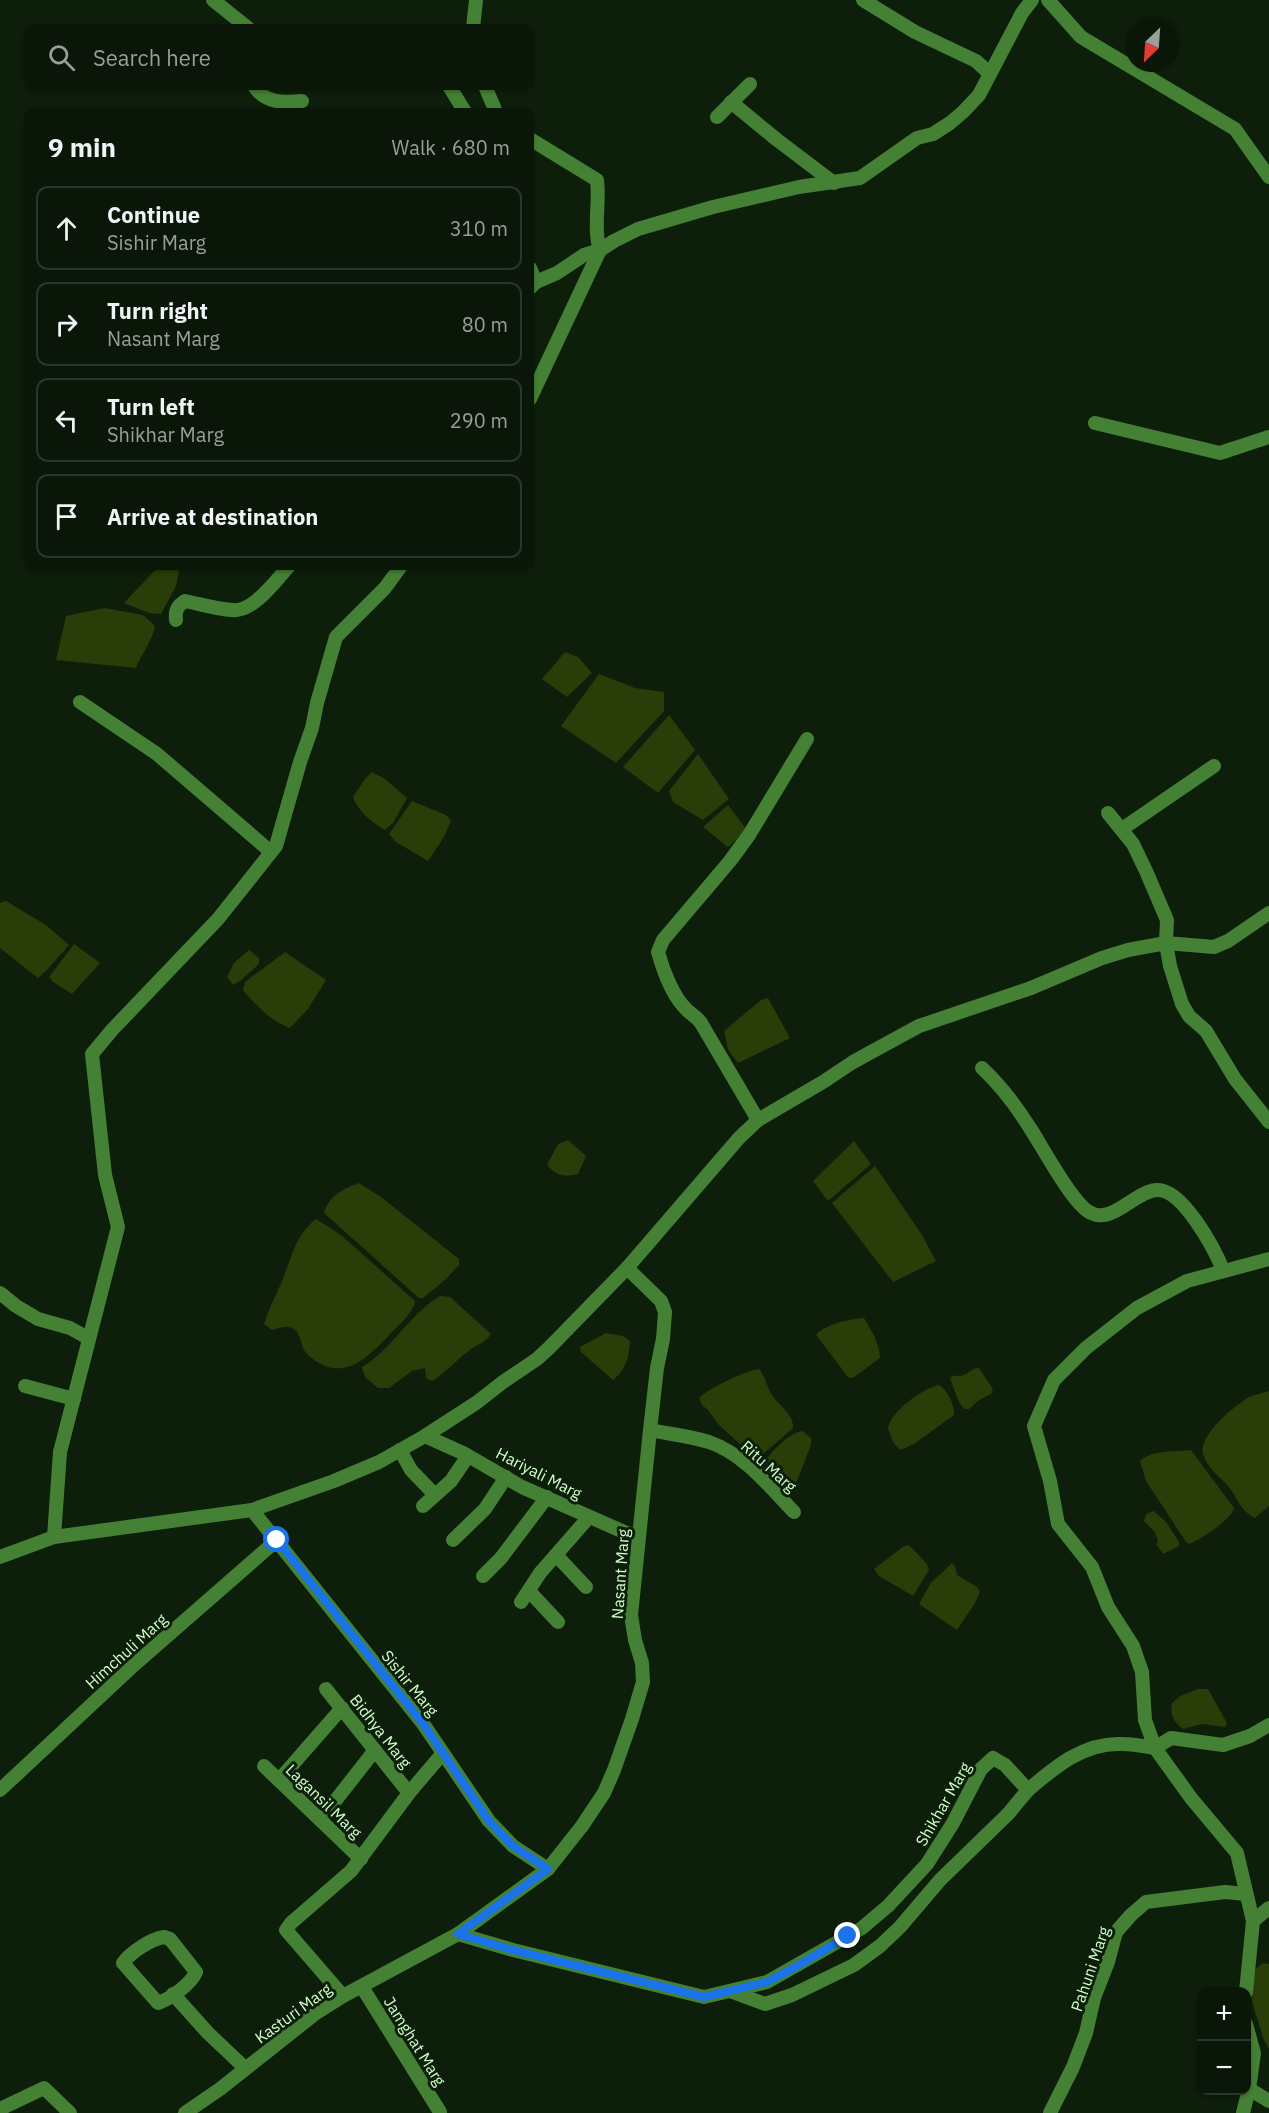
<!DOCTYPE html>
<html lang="en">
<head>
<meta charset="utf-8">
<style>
	body { margin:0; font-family:"IBM Plex Sans",sans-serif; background:#132012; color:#f1f3f6 }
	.controls { position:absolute; right:18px; bottom:18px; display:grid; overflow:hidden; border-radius:12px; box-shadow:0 2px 4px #0004 }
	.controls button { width:54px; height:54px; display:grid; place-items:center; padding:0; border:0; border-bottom:2px solid #2a3629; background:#0a1708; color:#f1f3f6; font:30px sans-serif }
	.compass { position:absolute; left:1125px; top:18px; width:54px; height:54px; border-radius:50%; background:#0a1708; box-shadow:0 2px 4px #0004; rotate:205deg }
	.stop { position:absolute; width:18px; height:18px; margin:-14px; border:4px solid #1a73e8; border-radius:50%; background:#fff }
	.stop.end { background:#1a73e8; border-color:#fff; box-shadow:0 2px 6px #0008 }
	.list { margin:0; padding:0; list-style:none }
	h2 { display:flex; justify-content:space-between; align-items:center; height:78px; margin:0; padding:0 24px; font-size:26px }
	h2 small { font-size:20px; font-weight:400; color:#999f9c }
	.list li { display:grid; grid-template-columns:39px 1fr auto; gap:18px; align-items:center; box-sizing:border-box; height:84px; margin:0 12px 12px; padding:0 12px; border:2px solid #2a3629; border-radius:12px }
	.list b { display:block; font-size:22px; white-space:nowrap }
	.list p { margin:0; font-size:20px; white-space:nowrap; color:#999f9c }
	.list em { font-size:20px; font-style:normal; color:#999f9c }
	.icon { flex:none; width:33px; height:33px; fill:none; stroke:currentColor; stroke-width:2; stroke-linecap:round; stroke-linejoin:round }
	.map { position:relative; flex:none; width:1269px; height:2113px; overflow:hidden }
	.search { position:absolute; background:#0a1708; box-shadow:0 2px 4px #0004; left:24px; top:24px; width:510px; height:66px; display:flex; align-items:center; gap:15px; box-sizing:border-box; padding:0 21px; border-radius:12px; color:#999f9c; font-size:22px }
	.panel { position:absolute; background:#0a1708; box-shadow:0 2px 4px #0004; left:24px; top:108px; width:510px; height:462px; border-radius:12px }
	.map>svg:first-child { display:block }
	.water { fill:#283d07 }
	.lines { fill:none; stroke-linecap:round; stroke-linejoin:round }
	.minor { stroke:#448134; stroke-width:14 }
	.route { stroke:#1a73e8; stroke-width:8 }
	.labels { text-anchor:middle; stroke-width:6; stroke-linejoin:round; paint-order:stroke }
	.street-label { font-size:16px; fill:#d1ffca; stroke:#0d1f0b }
</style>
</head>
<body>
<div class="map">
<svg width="1269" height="2113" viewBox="0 0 1269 2113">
	<rect width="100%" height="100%" fill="#0d1f0b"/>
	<!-- water -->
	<g class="water">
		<path d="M159 566H175L179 571 176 586 161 614 149 613 124 603Z"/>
		<path d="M104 608 143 615 155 626C152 642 142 653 136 668L56 660 66 616Z"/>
		<path d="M565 652 578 657 592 673 567 697 542 679Z"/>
		<path d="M599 674 635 688 664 692V711L616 763 561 726Z"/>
		<path d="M669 715 695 750 658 793 623 767Z"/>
		<path d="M698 754 729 799 703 820 673 802 669 791Z"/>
		<path d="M372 772 385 779 407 798 393 823 385 830C373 824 357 810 353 797L365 779Z"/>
		<path d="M412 801 446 815 451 821 444 837 428 861 396 842 389 834Z"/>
		<path d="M728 805 747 830 728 847 703 827Z"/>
		<path d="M6 901 46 925 69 945 47 970 38 978 0 948V903Z"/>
		<path d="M74 944 100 963 72 994 53 982 49 977Z"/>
		<path d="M249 950 259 958V964L240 981 233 985 227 977 234 963Z"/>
		<path d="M285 952 326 980 308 1009 290 1028C272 1022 255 1005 243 990L245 982Z"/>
		<path d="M768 998 790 1038 738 1063 728 1050 724 1031 761 1000Z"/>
		<path d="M568 1140 586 1156 578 1174C564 1178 556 1175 547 1165L558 1144Z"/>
		<path d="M854 1141 871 1164 828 1201 813 1181Z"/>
		<path d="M875 1166 922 1235 936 1261 893 1282 832 1203Z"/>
		<path d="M359 1183 381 1197 459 1259V1265L445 1280 423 1298H419L324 1213C328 1196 343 1189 359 1183Z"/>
		<path d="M316 1219 341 1235 415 1301C414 1312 398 1326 390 1334 366 1360 340 1385 307 1354 300 1347 302 1335 294 1329 287 1325 279 1328 272 1330L264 1324C269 1307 278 1292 284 1276 293 1253 296 1235 316 1219Z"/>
		<path d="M440 1296 450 1297 491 1334C486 1342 479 1344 471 1349 457 1359 447 1372 432 1381L426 1378 425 1368 412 1371 389 1388H378L365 1377 362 1367C393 1349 409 1314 440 1296Z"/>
		<path d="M864 1318C871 1330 880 1344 880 1358L853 1378 848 1377 816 1335C825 1324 850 1319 864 1318Z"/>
		<path d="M606 1333 623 1336 630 1341C629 1357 626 1370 613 1380L581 1352 580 1347Z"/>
		<path d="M979 1368 993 1389 991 1394 979 1400 969 1409H964L958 1400 950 1378C955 1374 958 1377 963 1375 970 1373 971 1368 979 1368Z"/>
		<path d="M759 1369C765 1376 767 1387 772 1395 779 1406 794 1414 793 1428L755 1461 741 1445 719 1425 708 1410 702 1405 699 1398C707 1389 747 1370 759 1369Z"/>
		<path d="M939 1385C947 1389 955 1406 954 1415L914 1444 900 1450 893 1442 888 1428C890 1412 923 1388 939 1385Z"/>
		<path d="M1269 1391V1506L1255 1518C1241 1512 1237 1497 1228 1486 1219 1476 1207 1468 1203 1454 1198 1435 1236 1404 1251 1396 1257 1394 1263 1393 1269 1391Z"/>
		<path d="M802 1431 811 1438V1445L792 1494 763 1463C772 1452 787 1434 802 1431Z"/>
		<path d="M1191 1450 1234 1508C1231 1520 1200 1540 1189 1544L1186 1542 1146 1481 1140 1461C1153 1449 1174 1452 1191 1450Z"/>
		<path d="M1154 1511 1166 1522 1179 1542V1546L1163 1554 1156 1544 1158 1542 1155 1532 1144 1521 1146 1514Z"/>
		<path d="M909 1545 927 1564 929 1570 913 1596 879 1576 874 1569 904 1546Z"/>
		<path d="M952 1563 955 1566 957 1575 977 1587 980 1592 975 1603 957 1630 919 1604 931 1583Z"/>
		<path d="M1198 1689H1208L1227 1723 1226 1727 1202 1724 1183 1729C1173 1721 1170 1715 1172 1703L1180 1696Z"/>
		<path d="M1263 1963 1269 1964V2049C1262 2039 1261 2029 1257 2018 1251 1999 1243 1976 1263 1963Z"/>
	</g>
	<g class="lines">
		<!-- minor -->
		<g class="minor">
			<path d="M213 0 248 28"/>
			<path d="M863 0 915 32 976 61 989 73"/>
			<path d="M1048 0 1081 37 1235 129 1269 177"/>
			<path d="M473 28 476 0"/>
			<path d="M254 86C265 103 282 103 302 101"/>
			<path d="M449 86 465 112"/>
			<path d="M485 86 496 112"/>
			<path d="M731 102 776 139 834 183"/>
			<path d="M717 117 750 84"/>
			<path d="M530 139 597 180C600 203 593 228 600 250L530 399"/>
			<path d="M530 268 536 282"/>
			<path d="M530 288 536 282 557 273 584 255 600 250 614 241 638 229 713 207 799 187 860 178 917 138 933 134 950 123 963 112 979 95 1022 13 1032 0"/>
			<path d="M1095 423 1220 453 1269 437"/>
			<path d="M176 620C175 611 177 606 185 601 200 604 216 609 232 610 253 613 276 580 289 566"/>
			<path d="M80 702 157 754 271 852"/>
			<path d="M1108 813 1133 844 1146 871 1167 920 1166 943 1214 947 1228 941 1269 913"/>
			<path d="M1122 829 1214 766"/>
			<path d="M982 1068C1000 1085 1017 1107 1030 1128 1042 1146 1073 1205 1091 1213 1113 1224 1134 1192 1156 1190 1182 1187 1215 1250 1223 1270"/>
			<path d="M758 1120 701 1023C697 1017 692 1015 687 1010 673 997 663 970 658 952L663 940 730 861 749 835 807 739"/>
			<path d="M0 1293 16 1306 38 1319 70 1328 88 1338"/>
			<path d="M25 1386 74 1399"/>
			<path d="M650 1430C669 1434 690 1436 709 1442 744 1454 769 1486 794 1512"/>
			<path d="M425 1436 465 1454 522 1487 624 1532 639 1536"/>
			<path d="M400 1450 411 1470 435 1495"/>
			<path d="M423 1506 451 1481 468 1456"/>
			<path d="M252 1510 424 1725 489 1821 513 1846 548 1869"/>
			<path d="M54 1537 60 1452 118 1227 105 1175 92 1054 112 1030 218 919 276 846 300 762 312 728 317 703 336 637 385 588 401 566"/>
			<path d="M453 1540 485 1509 506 1477"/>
			<path d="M556 1555 586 1587"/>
			<path d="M0 1557 54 1537 252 1510 334 1481 379 1462 425 1436 476 1403 503 1382 537 1359 549 1348 627 1268 739 1138 758 1120 823 1082 853 1062 919 1026 1031 988 1102 958 1128 950 1166 943 1170 966 1182 1004 1189 1016 1206 1031 1235 1079 1269 1122"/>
			<path d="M483 1576 501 1558 547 1497"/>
			<path d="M529 1591 558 1622"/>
			<path d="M521 1602 540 1573 589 1517"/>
			<path d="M326 1689 409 1793"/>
			<path d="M1155 1748 1171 1738 1223 1745 1250 1736 1269 1725"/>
			<path d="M264 1766 361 1859"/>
			<path d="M279 1780 342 1708"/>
			<path d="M0 1790 134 1665 277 1540"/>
			<path d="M321 1819 375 1750"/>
			<path d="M1253 1921 1269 1908"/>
			<path d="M458 1934 513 1950 704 1997 767 1982 862 1928 888 1906 927 1864 953 1823 981 1769 993 1758 1005 1765 1028 1790C1055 1767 1084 1742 1122 1744 1133 1744 1144 1746 1155 1748"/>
			<path d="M164 1937 170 1939 196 1972C191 1984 170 1999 158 2003L123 1963C131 1952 151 1939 164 1937Z"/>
			<path d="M362 1987 440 2112"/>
			<path d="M730 1991 765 2004 792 1995 854 1965 880 1946 900 1927 940 1880 1008 1814 1028 1790"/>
			<path d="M1246 1992 1253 1921 1237 1853 1191 1798 1155 1748 1145 1720 1142 1672 1133 1646 1108 1607 1092 1567 1058 1524 1050 1481 1034 1426 1054 1380 1086 1348 1137 1308 1187 1281 1269 1259"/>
			<path d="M173 1994 208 2033 245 2068"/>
			<path d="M343 1996 286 1930 291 1923 351 1871 409 1793 443 1753"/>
			<path d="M1249 2089 1269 2101"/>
			<path d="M0 2109 44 2088 70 2113"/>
			<path d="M185 2113 220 2089 316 2013 343 1996 458 1934 548 1869 582 1826 604 1793 614 1770 632 1719 643 1682 642 1663 635 1640 631 1615 650 1430 657 1368 663 1339 665 1312 661 1301 627 1268"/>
			<path d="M1050 2113 1073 2067 1086 2033 1094 1998 1108 1962 1116 1932 1131 1915 1146 1902 1225 1892 1246 1894"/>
			<path d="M1243 2113 1249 2089 1254 2053 1246 2024"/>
		</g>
	</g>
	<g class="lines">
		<!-- route -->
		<path class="route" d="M277 1540 424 1725 489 1821 513 1846 548 1869 458 1934 513 1950 704 1997 767 1982 797 1966 848 1936"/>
	</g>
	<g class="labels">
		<!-- street labels -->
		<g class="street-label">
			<text transform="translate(769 1466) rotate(42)" y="6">Ritu Marg</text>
			<text transform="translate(539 1473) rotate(27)" y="6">Hariyali Marg</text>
			<text transform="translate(620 1574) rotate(-86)" y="6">Nasant Marg</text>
			<text transform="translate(126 1651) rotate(-42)" y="6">Himchuli Marg</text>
			<text transform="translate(410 1683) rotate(51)" y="6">Sishir Marg</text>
			<text transform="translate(381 1731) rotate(52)" y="6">Bidhya Marg</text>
			<text transform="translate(324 1801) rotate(44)" y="6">Lagansil Marg</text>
			<text transform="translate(943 1804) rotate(-60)" y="6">Shikhar Marg</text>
			<text transform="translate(1090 1969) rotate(-71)" y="6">Pahuni Marg</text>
			<text transform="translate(293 2013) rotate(-36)" y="6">Kasturi Marg</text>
			<text transform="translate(415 2041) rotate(58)" y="6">Jamghat Marg</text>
		</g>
	</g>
</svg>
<div class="controls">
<button>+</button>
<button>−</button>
</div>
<svg class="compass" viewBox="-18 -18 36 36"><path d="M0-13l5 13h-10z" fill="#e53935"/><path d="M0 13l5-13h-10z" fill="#999f9c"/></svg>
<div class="stop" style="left:277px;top:1540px"></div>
<div class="stop end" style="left:848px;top:1936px"></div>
<div class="search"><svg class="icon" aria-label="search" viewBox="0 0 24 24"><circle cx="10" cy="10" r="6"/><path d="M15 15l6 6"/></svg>Search here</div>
<section class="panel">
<h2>9 min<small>Walk · 680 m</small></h2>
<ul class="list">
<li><svg class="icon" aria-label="ahead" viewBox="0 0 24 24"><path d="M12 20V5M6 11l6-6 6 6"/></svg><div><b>Continue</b><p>Sishir Marg</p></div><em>310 m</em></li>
<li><svg class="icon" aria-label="right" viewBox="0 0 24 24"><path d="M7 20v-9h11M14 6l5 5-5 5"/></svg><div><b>Turn right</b><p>Nasant Marg</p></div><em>80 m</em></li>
<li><svg class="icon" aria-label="left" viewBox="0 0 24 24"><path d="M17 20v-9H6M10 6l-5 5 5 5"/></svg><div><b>Turn left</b><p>Shikhar Marg</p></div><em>290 m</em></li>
<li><svg class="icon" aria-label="arrive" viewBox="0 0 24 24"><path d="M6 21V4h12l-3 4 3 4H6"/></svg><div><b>Arrive at destination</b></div></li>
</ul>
</section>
</div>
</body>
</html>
